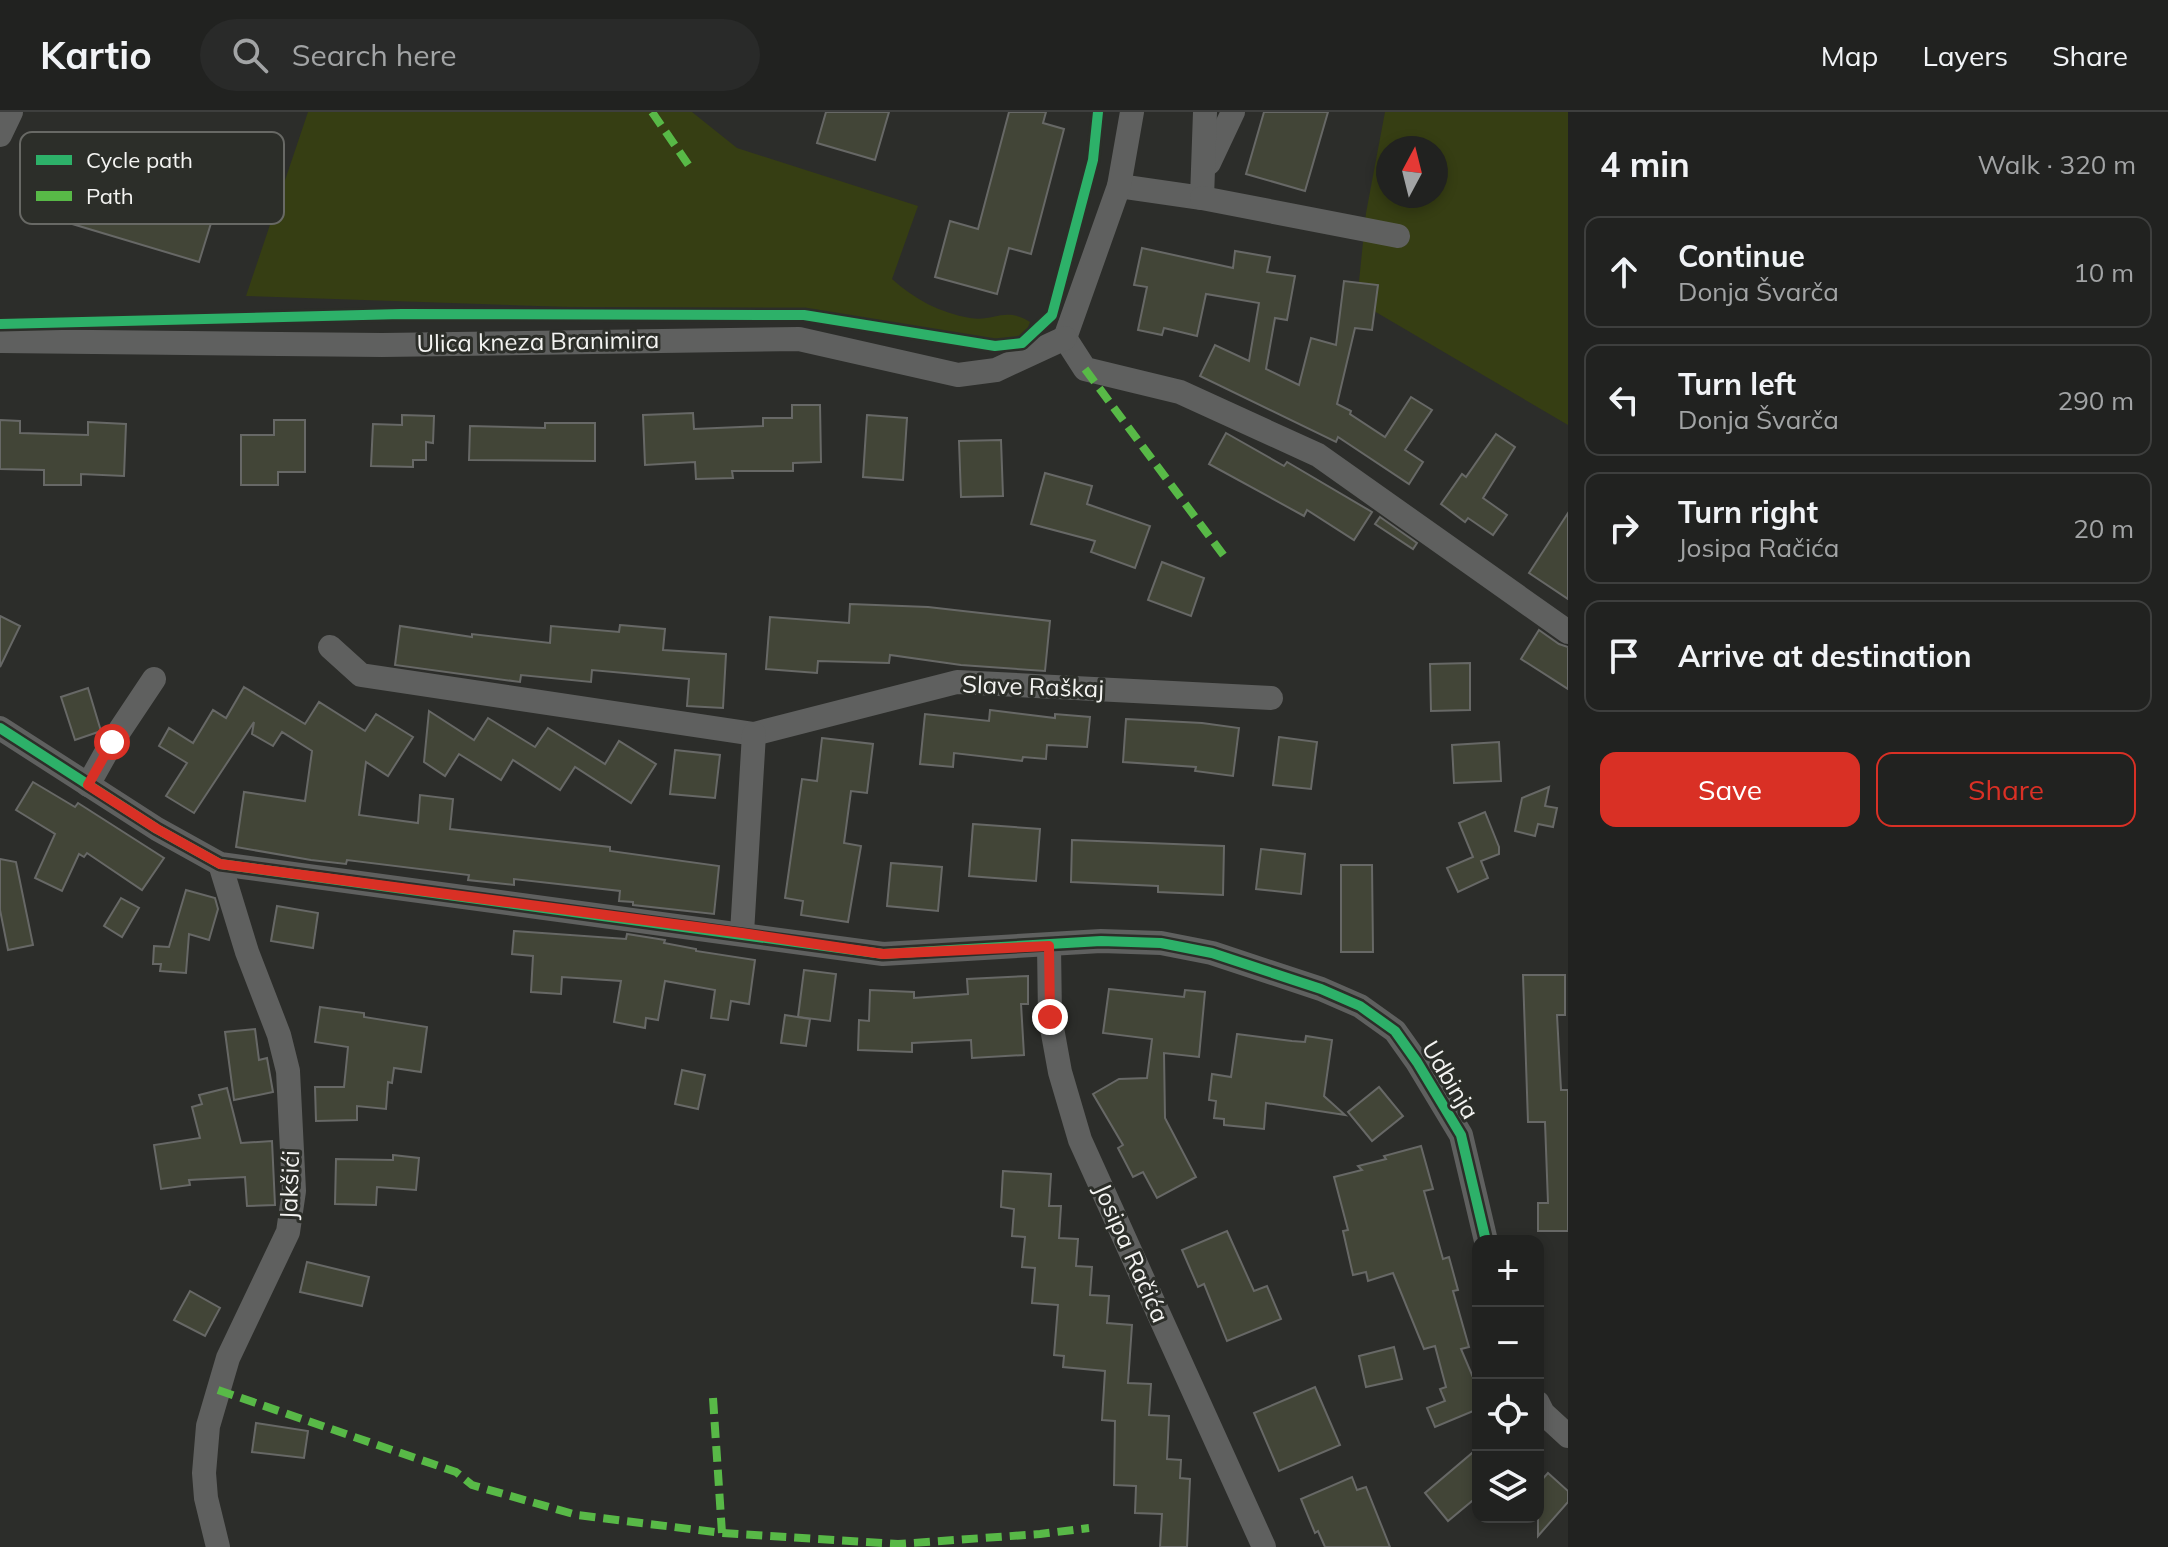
<!DOCTYPE html>
<html lang="en">
<head>
<meta charset="utf-8">
<style>
	body { margin:0; font-family:Mulish,sans-serif; background:#292a29; color:#f1f3f6 }
	.controls { position:absolute; right:24px; bottom:24px; display:grid; overflow:hidden; border-radius:16px; box-shadow:0 4px 12px #0003 }
	.controls button { width:72px; height:72px; display:grid; place-items:center; padding:0; border:0; border-bottom:2px solid #3e3f3e; background:#212220; color:#f1f3f6; font:40px sans-serif }
	.compass { position:absolute; left:1376px; top:24px; width:72px; height:72px; border-radius:50%; background:#212220; box-shadow:0 4px 12px #0003; rotate:7deg }
	.stop { position:absolute; width:24px; height:24px; margin:-18px; border:6px solid #d93025; border-radius:50%; background:#fff }
	.stop.end { background:#d93025; border-color:#fff; box-shadow:0 2px 8px #0008 }
	.list { margin:0; padding:0; list-style:none }
	h2 { display:flex; justify-content:space-between; align-items:center; height:104px; margin:0; padding:0 32px; font-size:34px }
	h2 small { font-size:26px; font-weight:400; color:#a2a4a5 }
	.list li { display:grid; grid-template-columns:52px 1fr auto; gap:24px; align-items:center; box-sizing:border-box; height:112px; margin:0 16px 16px; padding:0 16px; border:2px solid #3e3f3e; border-radius:16px }
	.list b { display:block; font-size:30px; white-space:nowrap }
	.list p { margin:0; font-size:26px; white-space:nowrap; color:#a2a4a5 }
	.list em { font-size:26px; font-style:normal; color:#a2a4a5 }
	.actions { display:flex; gap:16px; padding:24px 32px }
	.actions a { flex:1; padding:18px 0; border:2px solid #d93025; border-radius:16px; text-align:center; font-size:28px; color:#d93025 }
	.actions .main { background:#d93025; color:#fff }
	.icon { flex:none; width:44px; height:44px; fill:none; stroke:currentColor; stroke-width:2; stroke-linecap:round; stroke-linejoin:round }
	.map { position:relative; flex:none; width:1568px; height:1435px; overflow:hidden }
	header { display:flex; align-items:center; gap:48px; box-sizing:border-box; height:112px; padding:0 40px; background:#212220; border-bottom:2px solid #3e3f3e }
	header strong { font-size:38px }
	nav { display:flex; gap:44px; margin-inline-start:auto; font-size:28px }
	.search { width:560px; height:72px; background:#292a29; display:flex; align-items:center; gap:20px; box-sizing:border-box; padding:0 28px; border-radius:44px; color:#a2a4a5; font-size:30px }
	main { display:flex }
	aside { flex:1; background:#212220 }
	.map>svg:first-child { display:block }
	.green { fill:#363e13; fill-rule:evenodd }
	.building { fill:#424537; stroke:#676866; stroke-width:2 }
	.lines { fill:none; stroke-linecap:round; stroke-linejoin:round }
	.minor { stroke:#5f605f; stroke-width:24 }
	.quiet { stroke:#58b947; stroke-width:8; stroke-dasharray:16 8; stroke-linecap:butt }
	.cycleway-casing { stroke:#2c2e29; stroke-width:15 }
	.cycleway { stroke:#2db169; stroke-width:10 }
	.route { stroke:#d93025; stroke-width:10 }
	.labels { text-anchor:middle; stroke-width:6; stroke-linejoin:round; paint-order:stroke }
	.street-label { font-size:24px; fill:#f3f3f1; stroke:#2c2e29 }
	.key { fill:#2c2e29; stroke:#686965; stroke-width:2 }
	.key-label { font-size:22px; fill:#f3f3f1 }
</style>
</head>
<body>
<header>
<strong>Kartio</strong>
<div class="search"><svg class="icon" aria-label="search" viewBox="0 0 24 24"><circle cx="10" cy="10" r="6"/><path d="M15 15l6 6"/></svg>Search here</div>
<nav><a>Map</a><a>Layers</a><a>Share</a></nav>
</header>
<main>
<div class="map">
<svg width="1568" height="1435" viewBox="0 0 1568 1435">
	<rect width="100%" height="100%" fill="#2c2d2a"/>
	<!-- green -->
	<g class="green">
		<path d="M308 0H692L737 36 918 94 892 167C914 187 940 201 970 206 995 210 1004 194 1030 210L1022 231 995 234 804 203 246 184Z"/>
		<path d="M1385 0H1568V313L1357 189 1366 101ZM1388 36H1436V84H1388Z"/>
	</g>
	<!-- building -->
	<g class="building">
		<path d="M826 0H889L875 48 817 31Z"/>
		<path d="M1009 0H1046L1043 11 1064 17 1031 142 1009 136 997 182 935 165 950 109 978 117Z"/>
		<path d="M1264 0H1328L1305 79 1246 62Z"/>
		<path d="M91 40 221 79 199 150 69 111Z"/>
		<path d="M1142 136 1233 156 1235 139 1270 145 1267 160 1295 164 1287 208 1275 206 1266 257 1299 273 1311 226 1336 233 1344 169 1378 173 1372 218 1355 216 1337 292 1351 299 1350 302 1385 325 1411 285 1432 298 1405 338 1423 350 1409 372 1338 325 1336 330 1200 264 1215 233 1249 249 1259 191 1206 182 1197 224 1164 216 1162 223 1138 218 1147 175 1134 173Z"/>
		<path d="M792 293H820L821 350 793 351V359H732L733 366 696 367 695 350 645 353 643 303 693 301 694 317 763 314V306H792Z"/>
		<path d="M402 303 434 304 433 331 426 330V348H413V355L371 354 373 312 402 313Z"/>
		<path d="M867 303 907 306 903 368 863 365Z"/>
		<path d="M0 308 20 309V321L88 323V310L126 312 124 364 81 362V373H44V358L0 357Z"/>
		<path d="M274 308H305V360H278V373H241V323H274Z"/>
		<path d="M545 311H595V349L469 348 470 314 545 316Z"/>
		<path d="M1226 321 1284 354 1287 350 1372 400 1354 428 1307 398 1304 404 1209 352Z"/>
		<path d="M1496 322 1515 335 1483 386 1507 403 1493 423 1468 406 1465 410 1441 392 1462 362 1466 365Z"/>
		<path d="M1001 328 1003 384 961 385 959 329Z"/>
		<path d="M1045 361 1092 374 1087 392 1150 414 1135 456 1091 440 1095 429 1031 412Z"/>
		<path d="M1568 401V487L1529 461Z"/>
		<path d="M1380 405 1417 431 1413 437 1375 412Z"/>
		<path d="M1162 450 1204 466 1191 504 1148 488Z"/>
		<path d="M850 492 928 495 1050 509 1045 559 961 553 890 543 889 551 818 549 817 561 766 557 770 505 849 511Z"/>
		<path d="M0 504 20 514 0 555Z"/>
		<path d="M620 513 665 517 663 538 726 542 723 596 687 594 689 567 592 558 591 570 521 563 520 570 395 553 400 514 472 525V522L550 531 551 514 619 520Z"/>
		<path d="M1539 518 1559 532 1568 535V577L1521 547Z"/>
		<path d="M1470 551V598L1431 599 1430 552Z"/>
		<path d="M244 575 305 612 319 590 365 619 376 602 413 625 388 664 366 650 359 703 418 711 420 683 453 687 450 717 610 735V739L719 754 714 802 633 793V790L619 789 620 779 514 767V773L468 768 469 763 347 748 346 752 311 748 236 735 244 680 305 689 312 639 282 620 273 634 252 622 254 610 194 701 166 684 187 651 159 634 169 616 193 631 213 598 226 606Z"/>
		<path d="M88 576 101 619 75 628 61 585Z"/>
		<path d="M990 598 1055 606V602L1090 605 1087 635 1047 633 1046 647 1023 645 1022 649 954 641 953 655 920 652 925 602 989 609Z"/>
		<path d="M429 599 474 628 488 606 535 635 548 616 605 652 619 629 656 652 631 691 575 655 560 678 513 648 501 668 459 642 445 664 424 650Z"/>
		<path d="M1126 607 1202 611 1239 616 1233 664 1195 659 1196 655 1123 650Z"/>
		<path d="M1279 625 1317 630 1311 677 1273 673Z"/>
		<path d="M822 626 873 632 867 681 851 679 844 731 861 734 848 810 801 803 803 789 785 786 802 667 817 669Z"/>
		<path d="M1499 630 1501 669 1454 671 1452 633Z"/>
		<path d="M675 638 720 643 715 686 670 682Z"/>
		<path d="M33 670 75 695 78 691 164 746 142 778 87 741 84 745 79 742 62 779 35 766 55 722 16 698Z"/>
		<path d="M1549 675 1545 694 1557 696 1553 715 1538 712 1535 724 1515 719 1522 686Z"/>
		<path d="M1485 700 1499 735V742L1481 749 1488 766 1458 780 1447 756 1473 745 1459 711Z"/>
		<path d="M973 712 1040 717 1036 769 969 764Z"/>
		<path d="M1072 728 1224 734 1223 783 1158 780V774L1071 770Z"/>
		<path d="M1261 737 1305 742 1301 782 1256 777Z"/>
		<path d="M0 747 16 750 33 833 8 838 0 798Z"/>
		<path d="M891 751 942 755 938 799 887 794Z"/>
		<path d="M1341 753H1372L1373 840H1341Z"/>
		<path d="M186 778 215 786 218 797 209 828 189 822 186 861 160 859 161 852H153L154 834 169 835Z"/>
		<path d="M121 786 139 796 122 825 104 814Z"/>
		<path d="M277 794 318 801 313 836 271 829Z"/>
		<path d="M514 819 626 827 627 822 665 828 664 831 696 837V839L755 848 749 892 731 889 728 908 711 906 715 878 665 869 658 908 646 906 645 916 614 910 621 869 562 865 561 882 531 880 533 844 512 842Z"/>
		<path d="M804 858 836 862 830 909 798 905Z"/>
		<path d="M1523 863H1565V903H1557L1561 978H1568V1119H1538V1091H1548L1545 1010H1528Z"/>
		<path d="M1028 864V892H1021L1024 943 972 946 971 928 912 931V940L858 938 859 908 869 909 870 878 914 880V886L968 882 967 867Z"/>
		<path d="M1109 877 1184 885 1185 878 1205 880 1199 945 1164 941 1165 1006 1196 1065 1157 1086 1143 1060 1133 1065 1118 1036 1123 1033 1093 982 1119 967 1147 966 1152 927 1103 921Z"/>
		<path d="M320 895 364 901V905L427 915 421 960 394 956 392 971 388 970 386 997 357 994V1008L316 1009 315 975H344L348 935 315 930Z"/>
		<path d="M785 903 810 907 806 934 781 931Z"/>
		<path d="M255 917 259 948 267 946 273 980 234 988 225 920Z"/>
		<path d="M1237 922 1292 929 1305 930 1306 924 1332 928 1324 984 1345 1003 1266 991 1264 1017 1224 1013V1007L1214 1006 1216 989 1209 988 1212 962 1231 965Z"/>
		<path d="M682 958 705 963 698 997 675 992Z"/>
		<path d="M1379 975 1403 1004 1372 1029 1348 1000Z"/>
		<path d="M227 976 241 1031 272 1029 275 1093 247 1094 245 1065 189 1068 190 1073 161 1077 154 1033 200 1026 192 995 202 992 199 983Z"/>
		<path d="M1421 1034 1433 1077 1424 1079 1443 1147 1449 1145 1458 1178 1453 1179 1469 1235 1461 1237 1478 1277V1297L1435 1315 1427 1296 1445 1289 1440 1277 1446 1275 1435 1234 1424 1237 1393 1161 1368 1169 1366 1160 1353 1163 1343 1119 1348 1118 1334 1065 1362 1058 1358 1054 1386 1047 1384 1044Z"/>
		<path d="M393 1043 419 1046 416 1078 377 1075 376 1093 335 1092 336 1047 393 1048Z"/>
		<path d="M1003 1059 1051 1062 1049 1094H1061L1059 1126 1078 1127 1076 1154 1092 1155 1090 1183 1109 1184 1107 1211 1132 1213 1128 1271 1151 1272 1149 1303 1169 1304 1167 1347 1181 1348 1180 1366 1190 1367 1187 1435H1160L1162 1402 1135 1401 1136 1374 1114 1373 1115 1309 1102 1308 1105 1259 1063 1255 1064 1244 1054 1243 1058 1193 1032 1191 1035 1156 1022 1155 1025 1125 1012 1124 1014 1097 1001 1095Z"/>
		<path d="M1227 1119 1254 1179 1267 1174 1281 1207 1227 1229 1204 1172 1198 1175 1182 1138Z"/>
		<path d="M307 1150 369 1165 362 1194 300 1180Z"/>
		<path d="M190 1179 220 1196 205 1224 174 1208Z"/>
		<path d="M1394 1235 1402 1267 1366 1275 1359 1244Z"/>
		<path d="M1315 1275 1340 1333 1279 1359 1254 1301Z"/>
		<path d="M256 1311 308 1319 304 1346 252 1340Z"/>
		<path d="M1478 1336V1384L1448 1409 1425 1381Z"/>
		<path d="M1548 1361 1568 1379V1390L1538 1424V1372Z"/>
		<path d="M1352 1365 1357 1378 1366 1375 1390 1435H1325L1318 1419 1315 1421 1301 1387Z"/>
	</g>
	<g class="lines">
		<!-- minor -->
		<g class="minor">
			<path d="M0 23 11 0"/>
			<path d="M1209 51 1233 0"/>
			<path d="M1119 74 1202 86 1205 0"/>
			<path d="M1202 86 1398 124"/>
			<path d="M1065 226 1085 257 1180 280 1318 343 1568 520"/>
			<path d="M1065 226 1119 74 1132 0"/>
			<path d="M0 229 382 233 799 227 958 263 996 258 1065 226"/>
			<path d="M330 535 361 563 754 622 957 570 1271 586"/>
			<path d="M0 616 157 717 220 752 883 842 1101 829 1161 831 1212 841 1321 877 1360 894 1395 919 1417 950 1461 1023 1486 1129"/>
			<path d="M88 673 112 630 154 567"/>
			<path d="M742 821 754 622"/>
			<path d="M1049 834 1050 905 1060 960 1080 1028 1264 1435"/>
			<path d="M1538 1291 1543 1301 1568 1324"/>
			<path d="M218 1435 206 1386 204 1361 208 1314 228 1246 288 1120 294 1079 288 959 279 923 247 840 220 752"/>
		</g>
		<!-- quiet -->
		<g class="quiet">
			<path d="M652 0 692 58"/>
			<path d="M1085 257 1227 448"/>
			<path d="M218 1278 456 1360 472 1373 577 1403 722 1421 898 1432 1040 1422 1089 1416"/>
			<path d="M713 1286 722 1421"/>
		</g>
		<!-- cycleway casing -->
		<g class="cycleway-casing">
			<g id="cycleway">
				<path d="M0 212 402 202 804 203 995 234 1022 231 1052 203 1093 48 1098 0"/>
				<path d="M0 616 157 717 220 752 883 842 1101 829 1161 831 1212 841 1321 877 1360 894 1395 919 1417 950 1461 1023 1486 1129"/>
			</g>
		</g>
		<!-- cycleway -->
		<use href="#cycleway" class="cycleway"/>
	</g>
	<g class="lines">
		<!-- route -->
		<path class="route" d="M112 630 88 673 157 717 220 752 742 821 883 842 1049 834 1050 905"/>
	</g>
	<g class="labels">
		<!-- street labels -->
		<g class="street-label">
			<text transform="translate(538 230) rotate(-1)" y="8">Ulica kneza Branimira</text>
			<text transform="translate(1033 575) rotate(2)" y="8">Slave Raškaj</text>
			<text transform="translate(1450 968) rotate(59)" y="8">Udbinja</text>
			<text transform="translate(290 1073) rotate(-88)" y="8">Jakšići</text>
			<text transform="translate(1131 1141) rotate(66)" y="8">Josipa Račića</text>
		</g>
	</g>
	<!-- legend -->
	<rect x="20" y="20" width="264" height="92" rx="12" class="key"/>
	<rect x="36" y="43" width="36" height="10" fill="#2db169"/>
	<rect x="36" y="79" width="36" height="10" fill="#58b947"/>
	<g class="key-label">
		<text x="86" y="56">Cycle path</text>
		<text x="86" y="92">Path</text>
	</g>
</svg>
<div class="controls">
<button>+</button>
<button>−</button>
<button><svg class="icon" aria-label="locate" viewBox="0 0 24 24"><circle cx="12" cy="12" r="6"/><path d="M12 2v4M12 18v4M2 12h4M18 12h4"/></svg></button>
<button><svg class="icon" aria-label="layers" viewBox="0 0 24 24"><path d="M12 4l9 5-9 5-9-5zM3 14l9 5 9-5"/></svg></button>
</div>
<svg class="compass" viewBox="-18 -18 36 36"><path d="M0-13l5 13h-10z" fill="#e53935"/><path d="M0 13l5-13h-10z" fill="#a2a4a5"/></svg>
<div class="stop" style="left:112px;top:630px"></div>
<div class="stop end" style="left:1050px;top:905px"></div>
</div>
<aside>
<h2>4 min<small>Walk · 320 m</small></h2>
<ul class="list">
<li><svg class="icon" aria-label="ahead" viewBox="0 0 24 24"><path d="M12 20V5M6 11l6-6 6 6"/></svg><div><b>Continue</b><p>Donja Švarča</p></div><em>10 m</em></li>
<li><svg class="icon" aria-label="left" viewBox="0 0 24 24"><path d="M17 20v-9H6M10 6l-5 5 5 5"/></svg><div><b>Turn left</b><p>Donja Švarča</p></div><em>290 m</em></li>
<li><svg class="icon" aria-label="right" viewBox="0 0 24 24"><path d="M7 20v-9h11M14 6l5 5-5 5"/></svg><div><b>Turn right</b><p>Josipa Račića</p></div><em>20 m</em></li>
<li><svg class="icon" aria-label="arrive" viewBox="0 0 24 24"><path d="M6 21V4h12l-3 4 3 4H6"/></svg><div><b>Arrive at destination</b></div></li>
</ul>
<div class="actions"><a class="main">Save</a><a>Share</a></div>
</aside>
</main>
</body>
</html>
